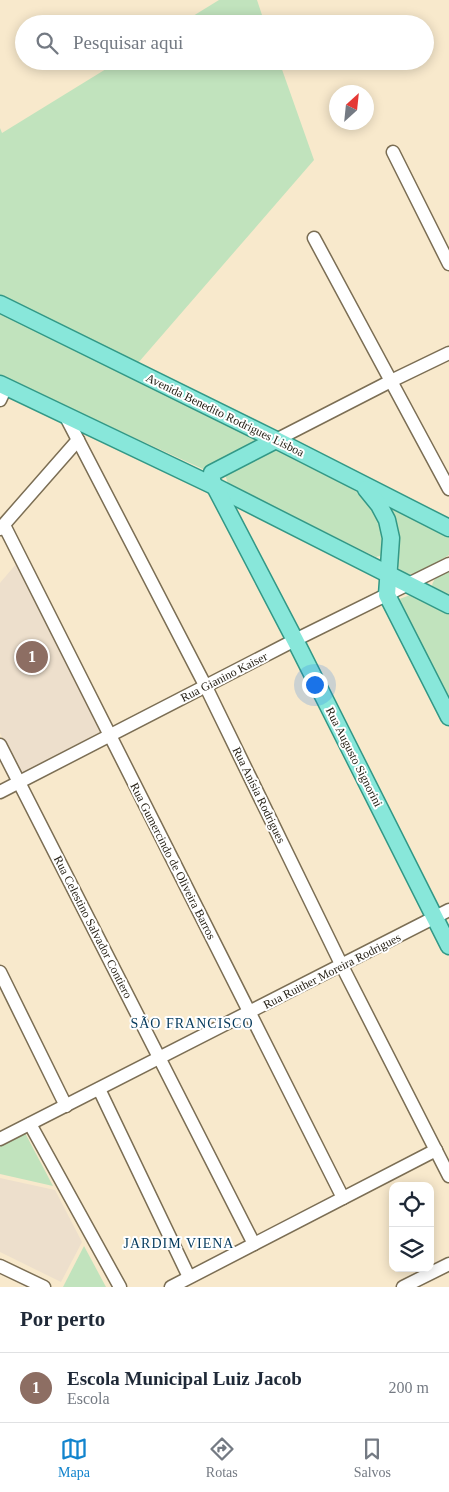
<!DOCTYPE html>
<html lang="pt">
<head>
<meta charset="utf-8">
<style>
	body { margin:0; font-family:Georgia,serif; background:#f2f2f3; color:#1f2937 }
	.controls { position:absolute; right:15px; bottom:15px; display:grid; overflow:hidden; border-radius:10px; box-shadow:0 2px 12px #0003 }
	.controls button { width:45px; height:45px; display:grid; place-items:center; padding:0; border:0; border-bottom:1px solid #e0e1e3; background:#fff; color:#1f2937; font:25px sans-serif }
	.compass { position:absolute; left:329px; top:85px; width:45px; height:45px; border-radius:50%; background:#fff; box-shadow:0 2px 12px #0003; rotate:27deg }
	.you { position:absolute; left:314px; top:684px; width:18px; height:18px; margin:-12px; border:4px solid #fff; border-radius:50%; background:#1a73e8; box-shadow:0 0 0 8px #1a73e833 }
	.badge { display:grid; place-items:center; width:32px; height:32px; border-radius:50%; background:#1284cd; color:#fff; font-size:16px; font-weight:700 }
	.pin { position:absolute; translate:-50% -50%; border:2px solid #fff; box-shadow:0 1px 5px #0006 }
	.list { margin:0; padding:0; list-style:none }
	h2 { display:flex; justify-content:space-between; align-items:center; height:65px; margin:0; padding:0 20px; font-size:21px }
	h2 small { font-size:16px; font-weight:400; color:#747a83 }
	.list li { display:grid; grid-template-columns:32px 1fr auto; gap:15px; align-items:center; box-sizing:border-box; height:70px; padding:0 20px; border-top:1px solid #e0e1e3 }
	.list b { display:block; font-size:19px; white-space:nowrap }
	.list p { margin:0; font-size:16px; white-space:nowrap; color:#747a83 }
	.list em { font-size:16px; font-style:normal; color:#747a83 }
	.icon { flex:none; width:28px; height:28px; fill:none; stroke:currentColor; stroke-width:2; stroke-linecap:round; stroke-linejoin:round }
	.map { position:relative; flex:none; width:449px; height:1287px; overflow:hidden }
	.search { position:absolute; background:#fff; box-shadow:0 2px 12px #0003; left:15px; right:15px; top:15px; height:55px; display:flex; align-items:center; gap:12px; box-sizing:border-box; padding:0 18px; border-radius:28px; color:#747a83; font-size:19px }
	.sheet { height:135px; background:#fff }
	nav { display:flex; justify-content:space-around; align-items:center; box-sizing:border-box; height:70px; border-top:1px solid #e0e1e3; background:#fff; font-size:14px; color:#747a83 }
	nav a { display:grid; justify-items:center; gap:2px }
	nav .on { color:#1284cd }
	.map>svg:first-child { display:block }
	.education { fill:#eddfcc }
	.green { fill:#c1e3bd }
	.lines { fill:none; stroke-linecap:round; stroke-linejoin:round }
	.minor-casing { stroke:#7b6e54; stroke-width:15 }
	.major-casing { stroke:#329886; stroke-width:19 }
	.minor { stroke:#fff; stroke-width:12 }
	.major { stroke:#88e7da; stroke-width:16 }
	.labels { text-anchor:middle; stroke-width:4; stroke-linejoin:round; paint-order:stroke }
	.street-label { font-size:12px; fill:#282318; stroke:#fff }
	.neighbourhood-label { font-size:14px; letter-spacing:1px; fill:#04395c; stroke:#fff }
</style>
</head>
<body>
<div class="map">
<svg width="449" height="1287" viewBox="0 0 449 1287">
	<rect width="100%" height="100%" fill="#f8e9cc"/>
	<!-- education -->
	<g class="education">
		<path d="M17 563 102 731 20 774 0 733V583Z"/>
		<path d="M0 1178 55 1190 82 1242 61 1282 0 1252Z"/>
	</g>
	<!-- green -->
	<g class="green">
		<path d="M219 0H257L265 24H180Z"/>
		<path d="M119 61H279L314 160 138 363 0 296V128L2 133Z"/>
		<path d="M0 309 259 439 253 446 205 470 4 378 0 376Z"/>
		<path d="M283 447 360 494 374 509 381 527 384 555 376 557 228 484 225 474Z"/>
		<path d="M387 503 449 531V555C436 562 405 588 397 564Z"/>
		<path d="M449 571V594L432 586C433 577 442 574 449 571Z"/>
		<path d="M410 595 449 615V700L397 600Z"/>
		<path d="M23 1129 53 1186 0 1174V1142Z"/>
		<path d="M84 1246 106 1287H63Z"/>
	</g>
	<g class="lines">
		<!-- minor casing -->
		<g class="minor-casing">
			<g id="minor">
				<path d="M393 152 449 264"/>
				<path d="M314 238 449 489"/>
				<path d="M0 400 6 387"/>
				<path d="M65 415 206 687 342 966 449 1176"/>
				<path d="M276 440 391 381 449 353"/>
				<path d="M4 525 343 1198"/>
				<path d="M0 529 78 440"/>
				<path d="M0 745 254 1244"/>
				<path d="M0 792 295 640 449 564"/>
				<path d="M0 972 66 1106"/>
				<path d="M99 1089 189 1277"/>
				<path d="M30 1124 120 1287"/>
				<path d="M0 1139 449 910"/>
				<path d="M0 1266 44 1287"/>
				<path d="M171 1287 436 1150"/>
				<path d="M403 1287 449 1264"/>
			</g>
		</g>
		<!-- major casing -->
		<g class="major-casing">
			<g id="major">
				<path d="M0 304 276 440 449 528"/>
				<path d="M0 384 216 487 449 605"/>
				<path d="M276 440 212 473V481L295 640 449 946"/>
				<path d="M366 489 379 505 387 520 391 538 387 595 449 717"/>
			</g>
		</g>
		<!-- minor -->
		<use href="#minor" class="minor"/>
		<!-- major -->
		<use href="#major" class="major"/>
	</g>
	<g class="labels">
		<!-- street labels -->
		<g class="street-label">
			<text transform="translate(225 415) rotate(26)" y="4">Avenida Benedito Rodrigues Lisboa</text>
			<text transform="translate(224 677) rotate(-27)" y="4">Rua Gianino Kaiser</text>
			<text transform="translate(354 757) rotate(63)" y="4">Rua Augusto Signorini</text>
			<text transform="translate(259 795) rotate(64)" y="4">Rua Anísia Rodrigues</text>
			<text transform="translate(173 861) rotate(63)" y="4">Rua Gumercindo de Oliveira Barros</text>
			<text transform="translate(93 927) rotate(63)" y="4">Rua Celestino Salvador Contiero</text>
			<text transform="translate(332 971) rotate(-27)" y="4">Rua Ruither Moreira Rodrigues</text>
		</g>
		<!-- neighbourhood labels -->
		<g class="neighbourhood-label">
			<text x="192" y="1028">SÃO FRANCISCO</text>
			<text x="179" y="1248">JARDIM VIENA</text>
		</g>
	</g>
</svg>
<div class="controls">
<button><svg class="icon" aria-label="locate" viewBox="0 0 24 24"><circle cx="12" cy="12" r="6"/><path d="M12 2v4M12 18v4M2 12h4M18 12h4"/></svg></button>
<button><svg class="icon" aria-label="layers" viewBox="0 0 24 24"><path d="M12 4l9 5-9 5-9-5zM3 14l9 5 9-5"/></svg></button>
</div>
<svg class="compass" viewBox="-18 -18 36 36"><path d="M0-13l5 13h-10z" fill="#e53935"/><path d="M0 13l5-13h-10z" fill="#747a83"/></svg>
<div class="you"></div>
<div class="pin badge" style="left:32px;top:657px;background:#8d6e63">1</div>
<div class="search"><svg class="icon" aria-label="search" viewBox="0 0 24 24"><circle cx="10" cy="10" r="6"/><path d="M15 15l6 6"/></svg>Pesquisar aqui</div>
</div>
<section class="sheet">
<h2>Por perto<small></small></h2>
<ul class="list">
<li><span class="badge" style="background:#8d6e63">1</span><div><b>Escola Municipal Luiz Jacob</b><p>Escola</p></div><em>200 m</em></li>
</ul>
</section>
<nav>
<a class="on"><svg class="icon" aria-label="map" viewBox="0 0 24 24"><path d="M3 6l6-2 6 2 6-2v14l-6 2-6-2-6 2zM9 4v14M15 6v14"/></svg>Mapa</a>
<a><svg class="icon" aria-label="directions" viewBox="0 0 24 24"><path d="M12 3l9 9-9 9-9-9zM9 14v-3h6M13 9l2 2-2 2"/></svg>Rotas</a>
<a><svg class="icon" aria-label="saved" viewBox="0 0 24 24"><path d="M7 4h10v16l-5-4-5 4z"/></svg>Salvos</a>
</nav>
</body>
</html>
